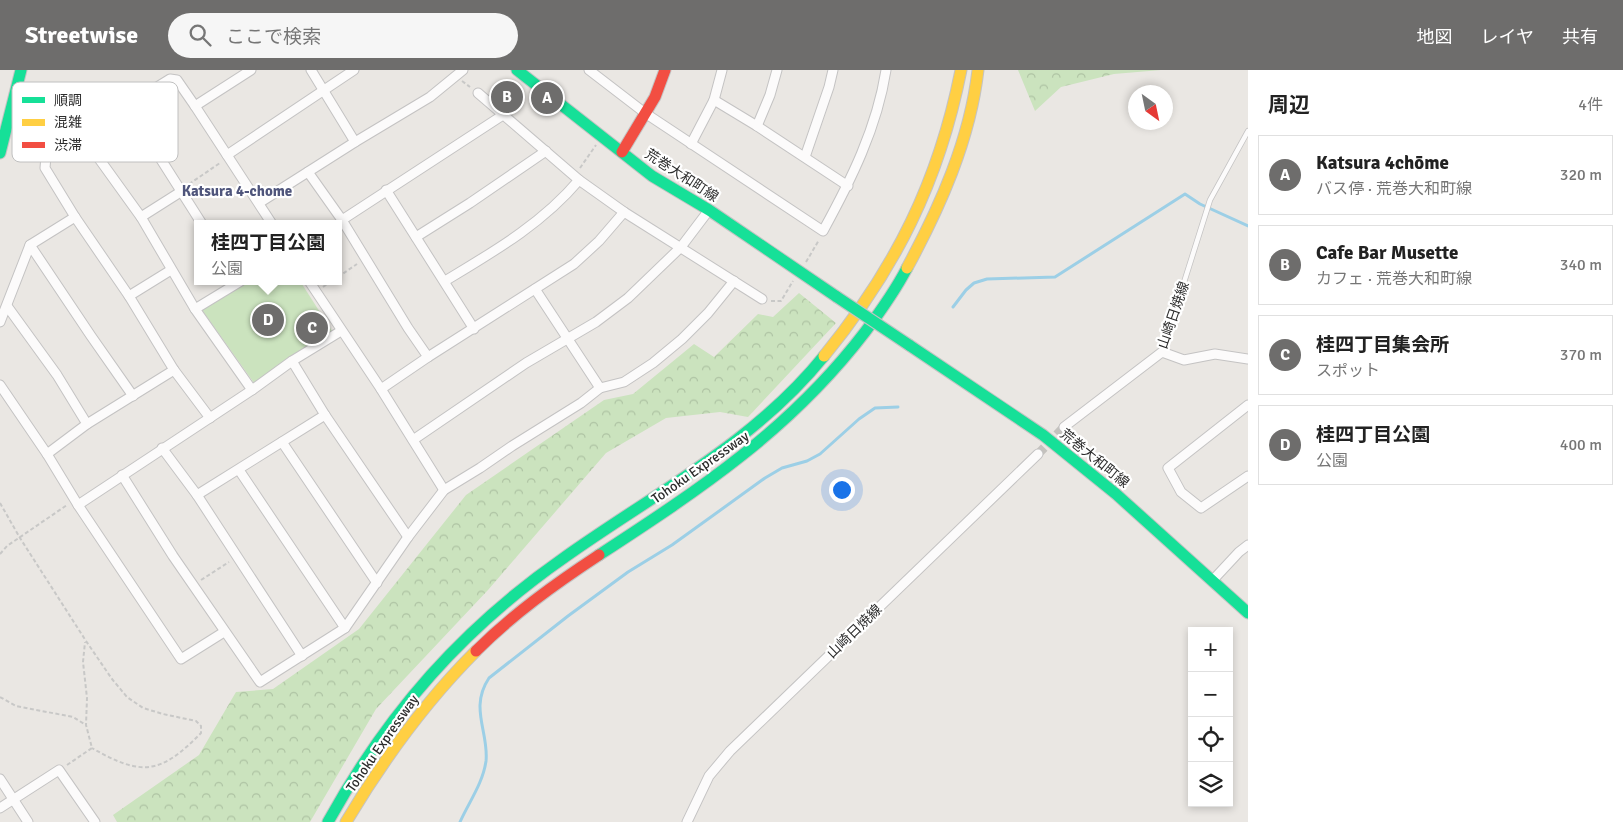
<!DOCTYPE html>
<html lang="ja">
<head>
<meta charset="utf-8">
<style>
	body { margin:0; font-family:Signika,"Noto Sans JP",sans-serif; background:#f6f6f6; color:#222 }
	.controls { position:absolute; right:15px; bottom:15px; display:grid; overflow:hidden; border-radius:0px; box-shadow:0 2px 8px #0003 }
	.controls button { width:45px; height:45px; display:grid; place-items:center; padding:0; border:0; border-bottom:1px solid #e0e0e0; background:#fff; color:#222; font:25px sans-serif }
	.compass { position:absolute; left:1128px; top:15px; width:45px; height:45px; border-radius:50%; background:#fff; box-shadow:0 2px 8px #0003; rotate:147deg }
	.you { position:absolute; left:841px; top:419px; width:18px; height:18px; margin:-12px; border:4px solid #fff; border-radius:50%; background:#1a73e8; box-shadow:0 0 0 8px #1a73e833 }
	.badge { display:grid; place-items:center; width:32px; height:32px; border-radius:50%; background:#6e6d6c; color:#fff; font-size:16px; font-weight:700 }
	.pin { position:absolute; translate:-50% -50%; border:2px solid #fff; box-shadow:0 1px 5px #0006 }
	.popup { position:absolute; left:194px; top:150px; width:148px; height:65px; box-sizing:border-box; display:grid; place-content:center; border-radius:0px; background:#fff; filter:drop-shadow(0 1px 4px #0005); font-size:16px; white-space:nowrap; color:#767676 }
	.popup b { font-size:19px; color:#222 }
	.popup::after { content:''; position:absolute; left:50%; top:100%; margin-left:-10px; border:10px solid transparent; border-top-color:#fff }
	.list { margin:0; padding:0; list-style:none }
	h2 { display:flex; justify-content:space-between; align-items:center; height:65px; margin:0; padding:0 20px; font-size:21px }
	h2 small { font-size:16px; font-weight:400; color:#767676 }
	.list li { display:grid; grid-template-columns:32px 1fr auto; gap:15px; align-items:center; box-sizing:border-box; height:80px; margin:0 10px 10px; padding:0 10px; border:1px solid #e0e0e0; border-radius:0px }
	.list b { display:block; font-size:19px; white-space:nowrap }
	.list p { margin:0; font-size:16px; white-space:nowrap; color:#767676 }
	.list em { font-size:16px; font-style:normal; color:#767676 }
	.icon { flex:none; width:28px; height:28px; fill:none; stroke:currentColor; stroke-width:2; stroke-linecap:round; stroke-linejoin:round }
	.map { position:relative; flex:none; width:1248px; height:752px; overflow:hidden }
	header { display:flex; align-items:center; gap:30px; box-sizing:border-box; height:70px; padding:0 25px; background:#6e6d6c; color:#fff }
	header strong { font-size:24px }
	nav { display:flex; gap:28px; margin-inline-start:auto; font-size:18px }
	.search { width:350px; height:45px; background:#f6f6f6; display:flex; align-items:center; gap:12px; box-sizing:border-box; padding:0 18px; border-radius:28px; color:#767676; font-size:19px }
	main { display:flex }
	aside { flex:1; background:#fff }
	.map>svg:first-child { display:block }
	.forest { fill:url(#forest-crowns) }
	.park { fill:#cbe3be }
	.lines { fill:none; stroke-linecap:round; stroke-linejoin:round }
	.stream { stroke:#9ccfe6; stroke-width:3 }
	.street-tunnel { stroke:#c4c2be; stroke-width:9; stroke-dasharray:9 4.5; stroke-linecap:butt }
	.lane-casing { stroke:#c4c3c3; stroke-width:6 }
	.street-casing { stroke:#c4c3c3; stroke-width:11 }
	.fast-casing { stroke:#c4c3c3; stroke-width:13 }
	.slow-casing { stroke:#c4c3c3; stroke-width:13 }
	.jam-casing { stroke:#c4c3c3; stroke-width:13 }
	.path { stroke:#c8c8c7; stroke-width:2; stroke-dasharray:4 2.5; stroke-linecap:butt }
	.lane { stroke:#fcfbfb; stroke-width:4.5 }
	.street { stroke:#fcfbfb; stroke-width:9 }
	.fast { stroke:#16e098; stroke-width:11 }
	.slow { stroke:#ffcf43; stroke-width:11 }
	.jam { stroke:#f24e42; stroke-width:11 }
	.fast-bridge-casing { stroke:#c4c3c3; stroke-width:13; stroke-linecap:butt }
	.fast-bridge { stroke:#16e098; stroke-width:11 }
	.labels { text-anchor:middle; stroke-width:4.5; stroke-linejoin:round; paint-order:stroke }
	.street-label { font-size:14px; fill:#2c2c2c; stroke:#fff }
	.neighbourhood-label { font-size:15px; font-weight:bold; fill:#4f557b; stroke:#fff }
	.key { fill:#fff; stroke:#c0c0c0; stroke-width:1 }
	.key-label { font-size:14px; fill:#2c2c2c }
</style>
</head>
<body>
<header>
<strong>Streetwise</strong>
<div class="search"><svg class="icon" aria-label="search" viewBox="0 0 24 24"><circle cx="10" cy="10" r="6"/><path d="M15 15l6 6"/></svg>ここで検索</div>
<nav><a>地図</a><a>レイヤ</a><a>共有</a></nav>
</header>
<main>
<div class="map">
<svg width="1248" height="752" viewBox="0 0 1248 752">
	<defs>
		<pattern id="forest-crowns" width="20" height="18" patternUnits="userSpaceOnUse" patternTransform="scale(1.25)"><rect width="20" height="18" fill="#cbe3be"/><path d="M2 6a3 3 0 1 1 6 0M12 15a3 3 0 1 1 6 0" fill="none" stroke="#aec3a3"/></pattern>
	</defs>
	<rect width="100%" height="100%" fill="#eae7e3"/>
	<!-- forest -->
	<g class="forest">
		<path d="M1018 0H1161L1114 4 1061 17 1035 41Z"/>
		<path d="M799 223 836 253 748 347 720 342 666 348 606 383 488 520 376 639 310 752H117L113 745 199 685 236 622 273 619 359 559 466 425 604 330 633 324 694 274 714 287 758 244 773 247Z"/>
	</g>
	<!-- park -->
	<path class="park" d="M250 211H300L332 261 254 313 202 240Z"/>
	<g class="lines">
		<!-- stream -->
		<g class="stream">
			<path d="M953 237 966 220 974 213 987 209 1055 207 1185 124 1200 134 1248 156"/>
			<path d="M460 752C469 732 483 713 486 691 489 662 469 638 489 608L568 546 628 502 672 475 765 408 782 398 807 391 820 384 859 349 875 338 898 337"/>
		</g>
		<!-- street-tunnel -->
		<path class="street-tunnel" d="M1038 384 1064 357"/>
		<!-- lane casing -->
		<g class="lane-casing">
			<path id="lane" d="M1162 282 1210 130 1248 61"/>
		</g>
		<!-- street casing -->
		<g class="street-casing">
			<g id="street">
				<path d="M311 0 355 72"/>
				<path d="M589 0 645 43 823 161C851 110 877 58 886 0"/>
				<path d="M478 23 579 110 624 142 762 229"/>
				<path d="M714 30 757 56 848 116"/>
				<path d="M127 36 202 154"/>
				<path d="M195 36 251 0"/>
				<path d="M757 56 770 25 777 0"/>
				<path d="M82 65 141 147 195 239 252 320"/>
				<path d="M691 74 714 30 722 0"/>
				<path d="M227 85 354 0"/>
				<path d="M805 87 829 17 833 0"/>
				<path d="M308 102 342 150 408 258 428 287"/>
				<path d="M386 120 474 259"/>
				<path d="M259 133 355 72 430 27 463 0"/>
				<path d="M141 147 182 121"/>
				<path d="M342 150 503 45"/>
				<path d="M416 167 470 133 546 81"/>
				<path d="M30 175 91 266 133 326"/>
				<path d="M309 211 381 319 444 420"/>
				<path d="M445 211C493 182 542 154 579 110"/>
				<path d="M535 219 600 318"/>
				<path d="M129 226 171 200"/>
				<path d="M7 236 57 305 87 354"/>
				<path d="M195 239 241 211"/>
				<path d="M0 252 30 175 75 147"/>
				<path d="M292 291 325 345 408 467"/>
				<path d="M0 315 47 384 78 435 181 589 224 562"/>
				<path d="M381 319 428 287 574 194 599 171 624 142"/>
				<path d="M1248 335 1168 398 1181 422 1201 438 1248 406"/>
				<path d="M210 348 174 300 129 226 75 147 45 98 46 86 170 9 177 10 195 36 272 154"/>
				<path d="M1064 357 1162 282 1184 290 1215 284 1248 289"/>
				<path d="M413 370 526 293 596 252 628 228 681 177 709 140"/>
				<path d="M282 372 377 513"/>
				<path d="M162 378 197 425 302 586"/>
				<path d="M47 384 87 354 174 300"/>
				<path d="M239 400 345 558"/>
				<path d="M122 405 173 486 260 612 345 558 408 467 444 420 480 398 512 376 581 333 600 318 624 312 653 293 682 269 708 243 734 211"/>
				<path d="M197 425 325 345"/>
				<path d="M78 435 252 320 292 291 341 261"/>
				<path d="M1212 511 1239 482 1248 475"/>
				<path d="M0 709 28 752"/>
				<path d="M0 738 59 700 95 752"/>
				<path d="M687 752 709 706 730 681 1038 384"/>
			</g>
		</g>
		<!-- fast casing -->
		<g class="fast-casing">
			<g id="fast">
				<path d="M517 0 652 106 709 140 837 227"/>
				<path d="M0 83 21 0"/>
				<path d="M909 275 1043 365 1116 424 1248 543"/>
				<path d="M599 485C700 419 790 360 865 262 880 242 895 221 907 198"/>
				<path d="M328 752C388 643 463 558 565 487 655 423 754 373 824 286"/>
			</g>
		</g>
		<!-- slow casing -->
		<g class="slow-casing">
			<g id="slow">
				<path d="M907 198C940 137 970 70 978 0"/>
				<path d="M824 286C896 198 939 111 961 0"/>
				<path d="M346 752C383 690 425 632 476 581"/>
			</g>
		</g>
		<!-- jam casing -->
		<g class="jam-casing">
			<g id="jam">
				<path d="M622 82 655 27 665 0"/>
				<path d="M476 581C513 544 555 514 599 485"/>
			</g>
		</g>
		<!-- path -->
		<g class="path">
			<path d="M462 11 470 17"/>
			<path d="M580 98 596 75"/>
			<path d="M189 114 220 93"/>
			<path d="M806 192 819 170"/>
			<path d="M338 207 357 194"/>
			<path d="M323 217 331 211"/>
			<path d="M771 231H781L793 211"/>
			<path d="M0 433 20 468 86 571 112 609 127 627 143 638 163 644 196 651 201 656V663C161 704 142 707 92 678"/>
			<path d="M0 484 7 476 67 435"/>
			<path d="M201 510 229 492"/>
			<path d="M0 627 16 636 73 647 86 655"/>
			<path d="M67 695 92 678 86 655 87 628 83 592 85 572"/>
		</g>
		<!-- lane -->
		<use href="#lane" class="lane"/>
		<!-- street -->
		<use href="#street" class="street"/>
		<!-- fast -->
		<use href="#fast" class="fast"/>
		<!-- slow -->
		<use href="#slow" class="slow"/>
		<!-- jam -->
		<use href="#jam" class="jam"/>
		<!-- fast-bridge casing -->
		<g class="fast-bridge-casing">
			<path id="fast-bridge" d="M837 227 909 275"/>
		</g>
		<!-- fast-bridge -->
		<use href="#fast-bridge" class="fast-bridge"/>
	</g>
	<g class="labels">
		<!-- street labels -->
		<g class="street-label">
			<text transform="translate(682 105) rotate(33)" y="5">荒巻大和町線</text>
			<text transform="translate(1173 245) rotate(-71)" y="5">山崎日焼線</text>
			<text transform="translate(1095 388) rotate(39)" y="5">荒巻大和町線</text>
			<text transform="translate(700 397) rotate(-35)" y="5">Tohoku Expressway</text>
			<text transform="translate(854 561) rotate(-44)" y="5">山崎日焼線</text>
			<text transform="translate(382 673) rotate(-55)" y="5">Tohoku Expressway</text>
		</g>
		<!-- neighbourhood labels -->
		<g class="neighbourhood-label">
			<text x="237" y="126">Katsura 4-chome</text>
		</g>
	</g>
	<!-- legend -->
	<rect x="12" y="12" width="166" height="80" rx="8" class="key"/>
	<rect x="22" y="27" width="23" height="6" fill="#16e098"/>
	<rect x="22" y="49" width="23" height="7" fill="#ffcf43"/>
	<rect x="22" y="72" width="23" height="6" fill="#f24e42"/>
	<g class="key-label">
		<text x="54" y="35">順調</text>
		<text x="54" y="57">混雑</text>
		<text x="54" y="80">渋滞</text>
	</g>
</svg>
<div class="controls">
<button>+</button>
<button>−</button>
<button><svg class="icon" aria-label="locate" viewBox="0 0 24 24"><circle cx="12" cy="12" r="6"/><path d="M12 2v4M12 18v4M2 12h4M18 12h4"/></svg></button>
<button><svg class="icon" aria-label="layers" viewBox="0 0 24 24"><path d="M12 4l9 5-9 5-9-5zM3 14l9 5 9-5"/></svg></button>
</div>
<svg class="compass" viewBox="-18 -18 36 36"><path d="M0-13l5 13h-10z" fill="#e53935"/><path d="M0 13l5-13h-10z" fill="#767676"/></svg>
<div class="you"></div>
<div class="pin badge" style="left:547px;top:28px">A</div>
<div class="pin badge" style="left:507px;top:27px">B</div>
<div class="pin badge" style="left:312px;top:258px">C</div>
<div class="pin badge" style="left:268px;top:250px">D</div>
<div class="popup"><b>桂四丁目公園</b>公園</div>
</div>
<aside>
<h2>周辺<small>4件</small></h2>
<ul class="list">
<li><span class="badge">A</span><div><b>Katsura 4chōme</b><p>バス停 · 荒巻大和町線</p></div><em>320 m</em></li>
<li><span class="badge">B</span><div><b>Cafe Bar Musette</b><p>カフェ · 荒巻大和町線</p></div><em>340 m</em></li>
<li><span class="badge">C</span><div><b>桂四丁目集会所</b><p>スポット</p></div><em>370 m</em></li>
<li><span class="badge">D</span><div><b>桂四丁目公園</b><p>公園</p></div><em>400 m</em></li>
</ul>
</aside>
</main>
</body>
</html>
